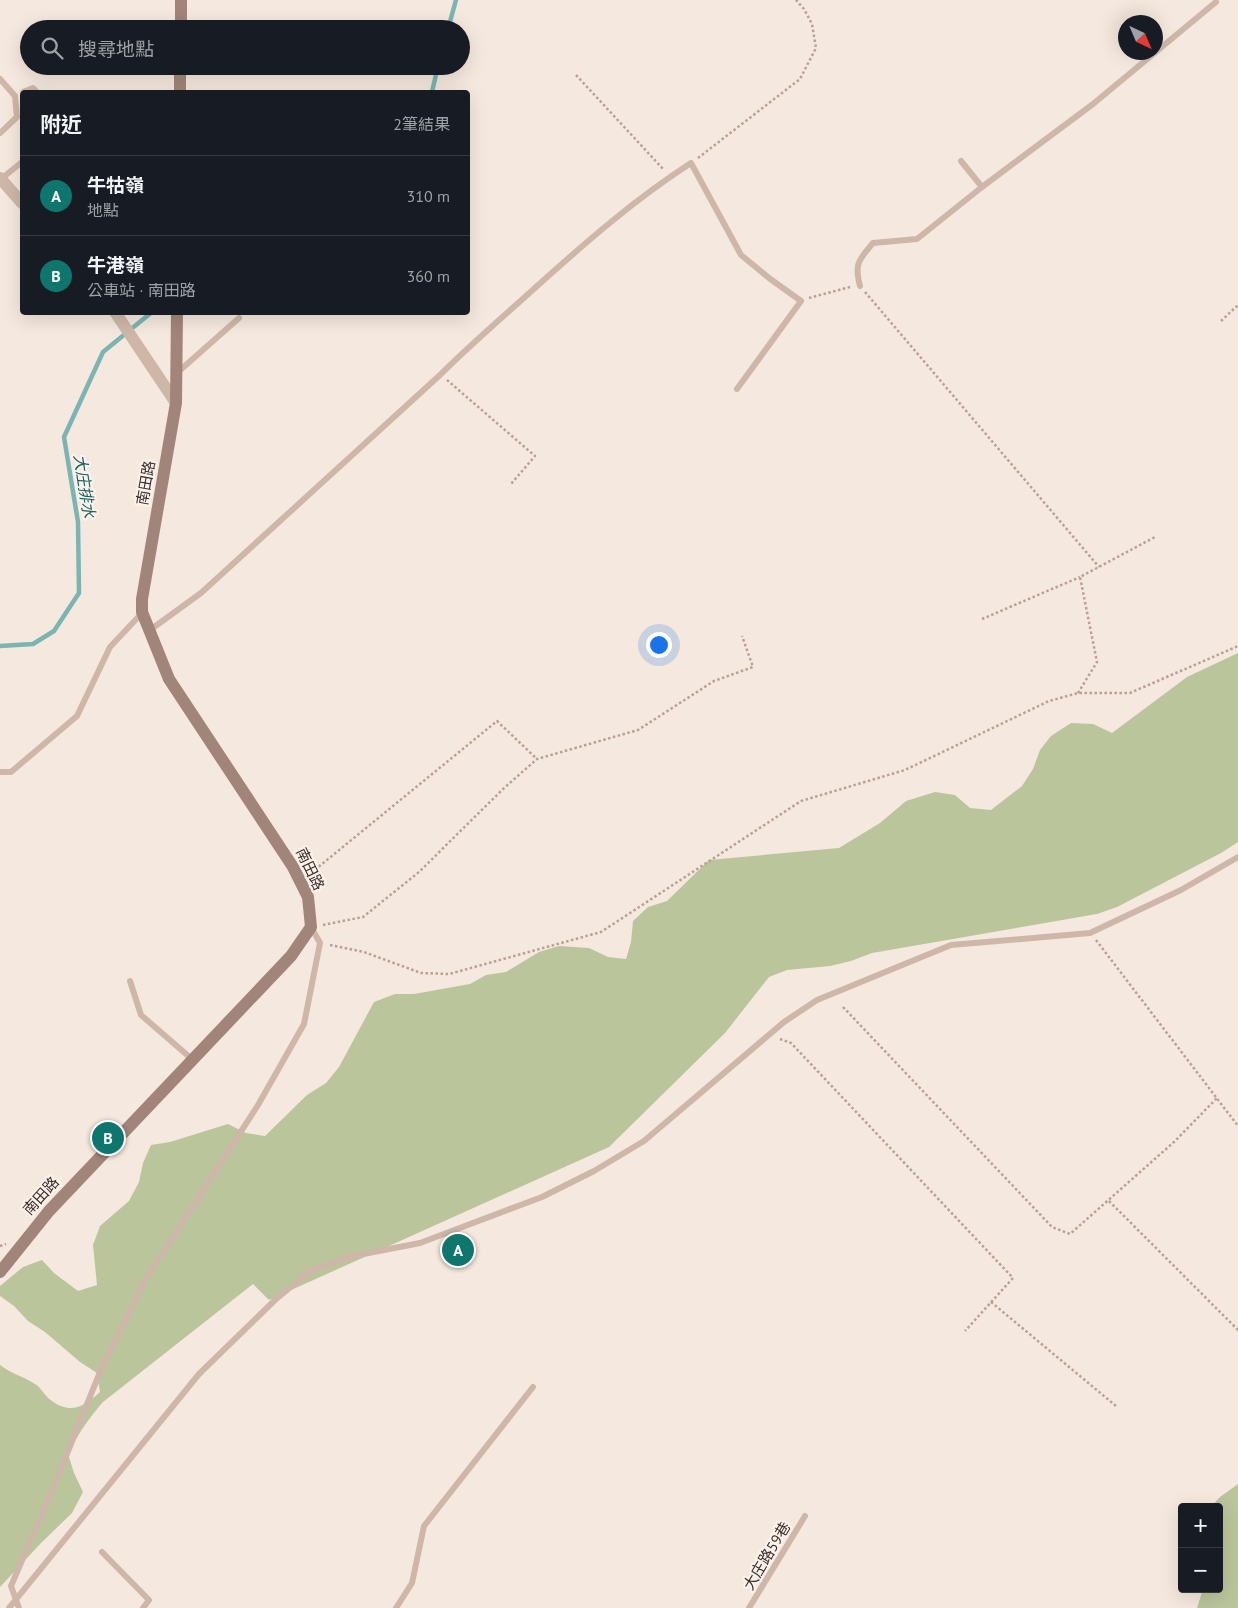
<!DOCTYPE html>
<html lang="zh-TW">
<head>
<meta charset="utf-8">
<style>
	body { margin:0; font-family:"PT Sans","Noto Sans TC",sans-serif; background:#20242c; color:#f1f3f6 }
	.controls { position:absolute; right:15px; bottom:15px; display:grid; overflow:hidden; border-radius:5px; box-shadow:0 5px 20px #0002 }
	.controls button { width:45px; height:45px; display:grid; place-items:center; padding:0; border:0; border-bottom:1px solid #363941; background:#171b24; color:#f1f3f6; font:25px sans-serif }
	.compass { position:absolute; left:1118px; top:15px; width:45px; height:45px; border-radius:50%; background:#171b24; box-shadow:0 5px 20px #0002; rotate:136deg }
	.you { position:absolute; left:658px; top:644px; width:18px; height:18px; margin:-12px; border:4px solid #fff; border-radius:50%; background:#1a73e8; box-shadow:0 0 0 8px #1a73e833 }
	.badge { display:grid; place-items:center; width:32px; height:32px; border-radius:50%; background:#0f766e; color:#fff; font-size:16px; font-weight:700 }
	.pin { position:absolute; translate:-50% -50%; border:2px solid #fff; box-shadow:0 1px 5px #0006 }
	.list { margin:0; padding:0; list-style:none }
	h2 { display:flex; justify-content:space-between; align-items:center; height:65px; margin:0; padding:0 20px; font-size:21px }
	h2 small { font-size:16px; font-weight:400; color:#9ea1a6 }
	.list li { display:grid; grid-template-columns:32px 1fr auto; gap:15px; align-items:center; box-sizing:border-box; height:80px; padding:0 20px; border-top:1px solid #363941 }
	.list b { display:block; font-size:19px; white-space:nowrap }
	.list p { margin:0; font-size:16px; white-space:nowrap; color:#9ea1a6 }
	.list em { font-size:16px; font-style:normal; color:#9ea1a6 }
	.icon { flex:none; width:28px; height:28px; fill:none; stroke:currentColor; stroke-width:2; stroke-linecap:round; stroke-linejoin:round }
	.map { position:relative; flex:none; width:1238px; height:1608px; overflow:hidden }
	.search { position:absolute; background:#171b24; box-shadow:0 5px 20px #0002; left:20px; top:20px; width:450px; height:55px; display:flex; align-items:center; gap:12px; box-sizing:border-box; padding:0 18px; border-radius:28px; color:#9ea1a6; font-size:19px }
	.panel { position:absolute; background:#171b24; box-shadow:0 5px 20px #0002; left:20px; top:90px; width:450px; height:225px; border-radius:5px }
	.map>svg:first-child { display:block }
	.green { fill:#bbc59c }
	.lines { fill:none; stroke-linecap:round; stroke-linejoin:round }
	.stream { stroke:#7bb4b2; stroke-width:4.5 }
	.path { stroke:#baa093; stroke-width:2.5; stroke-dasharray:2.5 2.5; stroke-linecap:butt }
	.lane { stroke:#ceb7a9; stroke-width:6 }
	.street { stroke:#ceb7a9; stroke-width:12 }
	.secondary { stroke:#a2857a; stroke-width:12 }
	.labels { text-anchor:middle; stroke-width:4.5; stroke-linejoin:round; paint-order:stroke }
	.street-label { font-size:15px; fill:#3b2d29; stroke:#fbf3eb }
	.water-label { font-size:16px; font-style:italic; fill:#1b605f; stroke:#fbf3eb }
</style>
</head>
<body>
<div class="map">
<svg width="1238" height="1608" viewBox="0 0 1238 1608">
	<rect width="100%" height="100%" fill="#f5e8de"/>
	<!-- green -->
	<g class="green">
		<path d="M1238 653V842L1221 853 1117 907 1097 914 872 953 851 961 830 966 787 970 769 977 725 1033 609 1147 269 1300 253 1284 103 1402C89 1418 78 1434 68 1454L74 1473 83 1492 72 1513 41 1543 0 1587V1365C11 1374 26 1377 38 1386 43 1391 46 1397 52 1401 71 1415 85 1406 100 1392L97 1373 80 1362 45 1332 28 1321 14 1306 0 1296V1286L23 1267 42 1260 54 1273 78 1291 97 1285 93 1245 100 1226 129 1201 139 1182 143 1163 151 1145 170 1142 228 1124 246 1133 265 1136 307 1095 326 1083 339 1067 374 1002 395 994H414L470 984 486 975 506 972 539 952 559 946 589 948 608 957 626 959 631 942 633 921 648 907 667 901 709 860 839 848 880 823 906 801 935 792 955 795 970 808 991 810 1022 786 1033 769 1040 750 1051 736 1071 723 1093 724 1112 733 1187 677Z"/>
		<path d="M1238 1484V1608H1197L1203 1589H1219V1507H1211L1220 1497Z"/>
	</g>
	<g class="lines">
		<!-- stream -->
		<g class="stream">
			<path d="M448 29 456 0"/>
			<path d="M432 92 438 66"/>
			<path d="M0 646 33 644 54 631 79 593 78 522 64 437 103 352 152 312"/>
		</g>
		<!-- path -->
		<g class="path">
			<path d="M576 75 664 170"/>
			<path d="M698 158 800 79 816 48 812 24 804 9 796 0"/>
			<path d="M865 292 1099 567"/>
			<path d="M809 298 850 287"/>
			<path d="M1221 321 1238 305"/>
			<path d="M447 380 535 456 511 484"/>
			<path d="M982 619 1080 577"/>
			<path d="M1078 693 1097 662 1080 577 1155 537"/>
			<path d="M311 873 497 721 537 759"/>
			<path d="M323 925 363 917 419 872 503 789 537 759 638 730 714 681 753 667 742 636"/>
			<path d="M1096 940 1238 1126"/>
			<path d="M330 945 364 952 421 973 449 974 601 932 801 801 905 770 1049 701 1078 693H1130L1238 646"/>
			<path d="M843 1007 1052 1227 1070 1234 1174 1142 1217 1098"/>
			<path d="M780 1039 791 1043 1013 1278 965 1331"/>
			<path d="M1109 1201 1238 1330"/>
			<path d="M0 1246 6 1244"/>
			<path d="M991 1302 1116 1406"/>
		</g>
		<!-- lane -->
		<g class="lane">
			<path d="M0 79 15 96 17 117 0 133"/>
			<path d="M23 92 33 88 37 92"/>
			<path d="M961 161 982 187"/>
			<path d="M1 179 22 162"/>
			<path d="M860 286C854 263 859 260 873 243L917 239 982 187 1093 104 1216 2"/>
			<path d="M178 372 239 318"/>
			<path d="M150 630 201 593 440 375C471 344 504 316 536 287 585 243 635 199 691 163L741 255 769 278 801 301 737 389"/>
			<path d="M0 772H11L77 716 110 647 142 613"/>
			<path d="M130 981 141 1015 193 1060"/>
			<path d="M102 1552 149 1600 143 1608"/>
			<path d="M9 1608 199 1374 275 1300 310 1271 348 1257 420 1243 542 1197 594 1171 644 1141 784 1022 817 1000 951 945 1090 933 1181 890 1238 857"/>
			<path d="M19 1608 11 1586 56 1481 102 1367 144 1282 258 1105 304 1024 320 943 311 927"/>
			<path d="M396 1608 412 1583 424 1526 533 1387"/>
			<path d="M749 1608 805 1516"/>
		</g>
		<!-- street -->
		<g class="street">
			<path d="M0 178 22 203"/>
			<path d="M115 312 176 403"/>
		</g>
		<!-- secondary -->
		<g class="secondary">
			<path d="M181 29V0"/>
			<path d="M180 92V66"/>
			<path d="M0 1272 49 1211 291 956 311 927 308 897 293 867 169 679 142 612V599L176 403 177 312"/>
		</g>
	</g>
	<g class="labels">
		<!-- street labels -->
		<g class="street-label">
			<text transform="translate(146 483) rotate(-80)" y="5">南田路</text>
			<text transform="translate(310 869) rotate(64)" y="5">南田路</text>
			<text transform="translate(41 1196) rotate(-48)" y="5">南田路</text>
			<text transform="translate(767 1556) rotate(-59)" y="5">大庄路59巷</text>
		</g>
		<!-- water labels -->
		<g class="water-label">
			<text transform="translate(85 486) rotate(81)" y="6">大庄排水</text>
		</g>
	</g>
</svg>
<div class="controls">
<button>+</button>
<button>−</button>
</div>
<svg class="compass" viewBox="-18 -18 36 36"><path d="M0-13l5 13h-10z" fill="#e53935"/><path d="M0 13l5-13h-10z" fill="#9ea1a6"/></svg>
<div class="you"></div>
<div class="pin badge" style="left:458px;top:1250px">A</div>
<div class="pin badge" style="left:108px;top:1138px">B</div>
<div class="search"><svg class="icon" aria-label="search" viewBox="0 0 24 24"><circle cx="10" cy="10" r="6"/><path d="M15 15l6 6"/></svg>搜尋地點</div>
<section class="panel">
<h2>附近<small>2筆結果</small></h2>
<ul class="list">
<li><span class="badge">A</span><div><b>牛牯嶺</b><p>地點</p></div><em>310 m</em></li>
<li><span class="badge">B</span><div><b>牛港嶺</b><p>公車站 · 南田路</p></div><em>360 m</em></li>
</ul>
</section>
</div>
</body>
</html>
